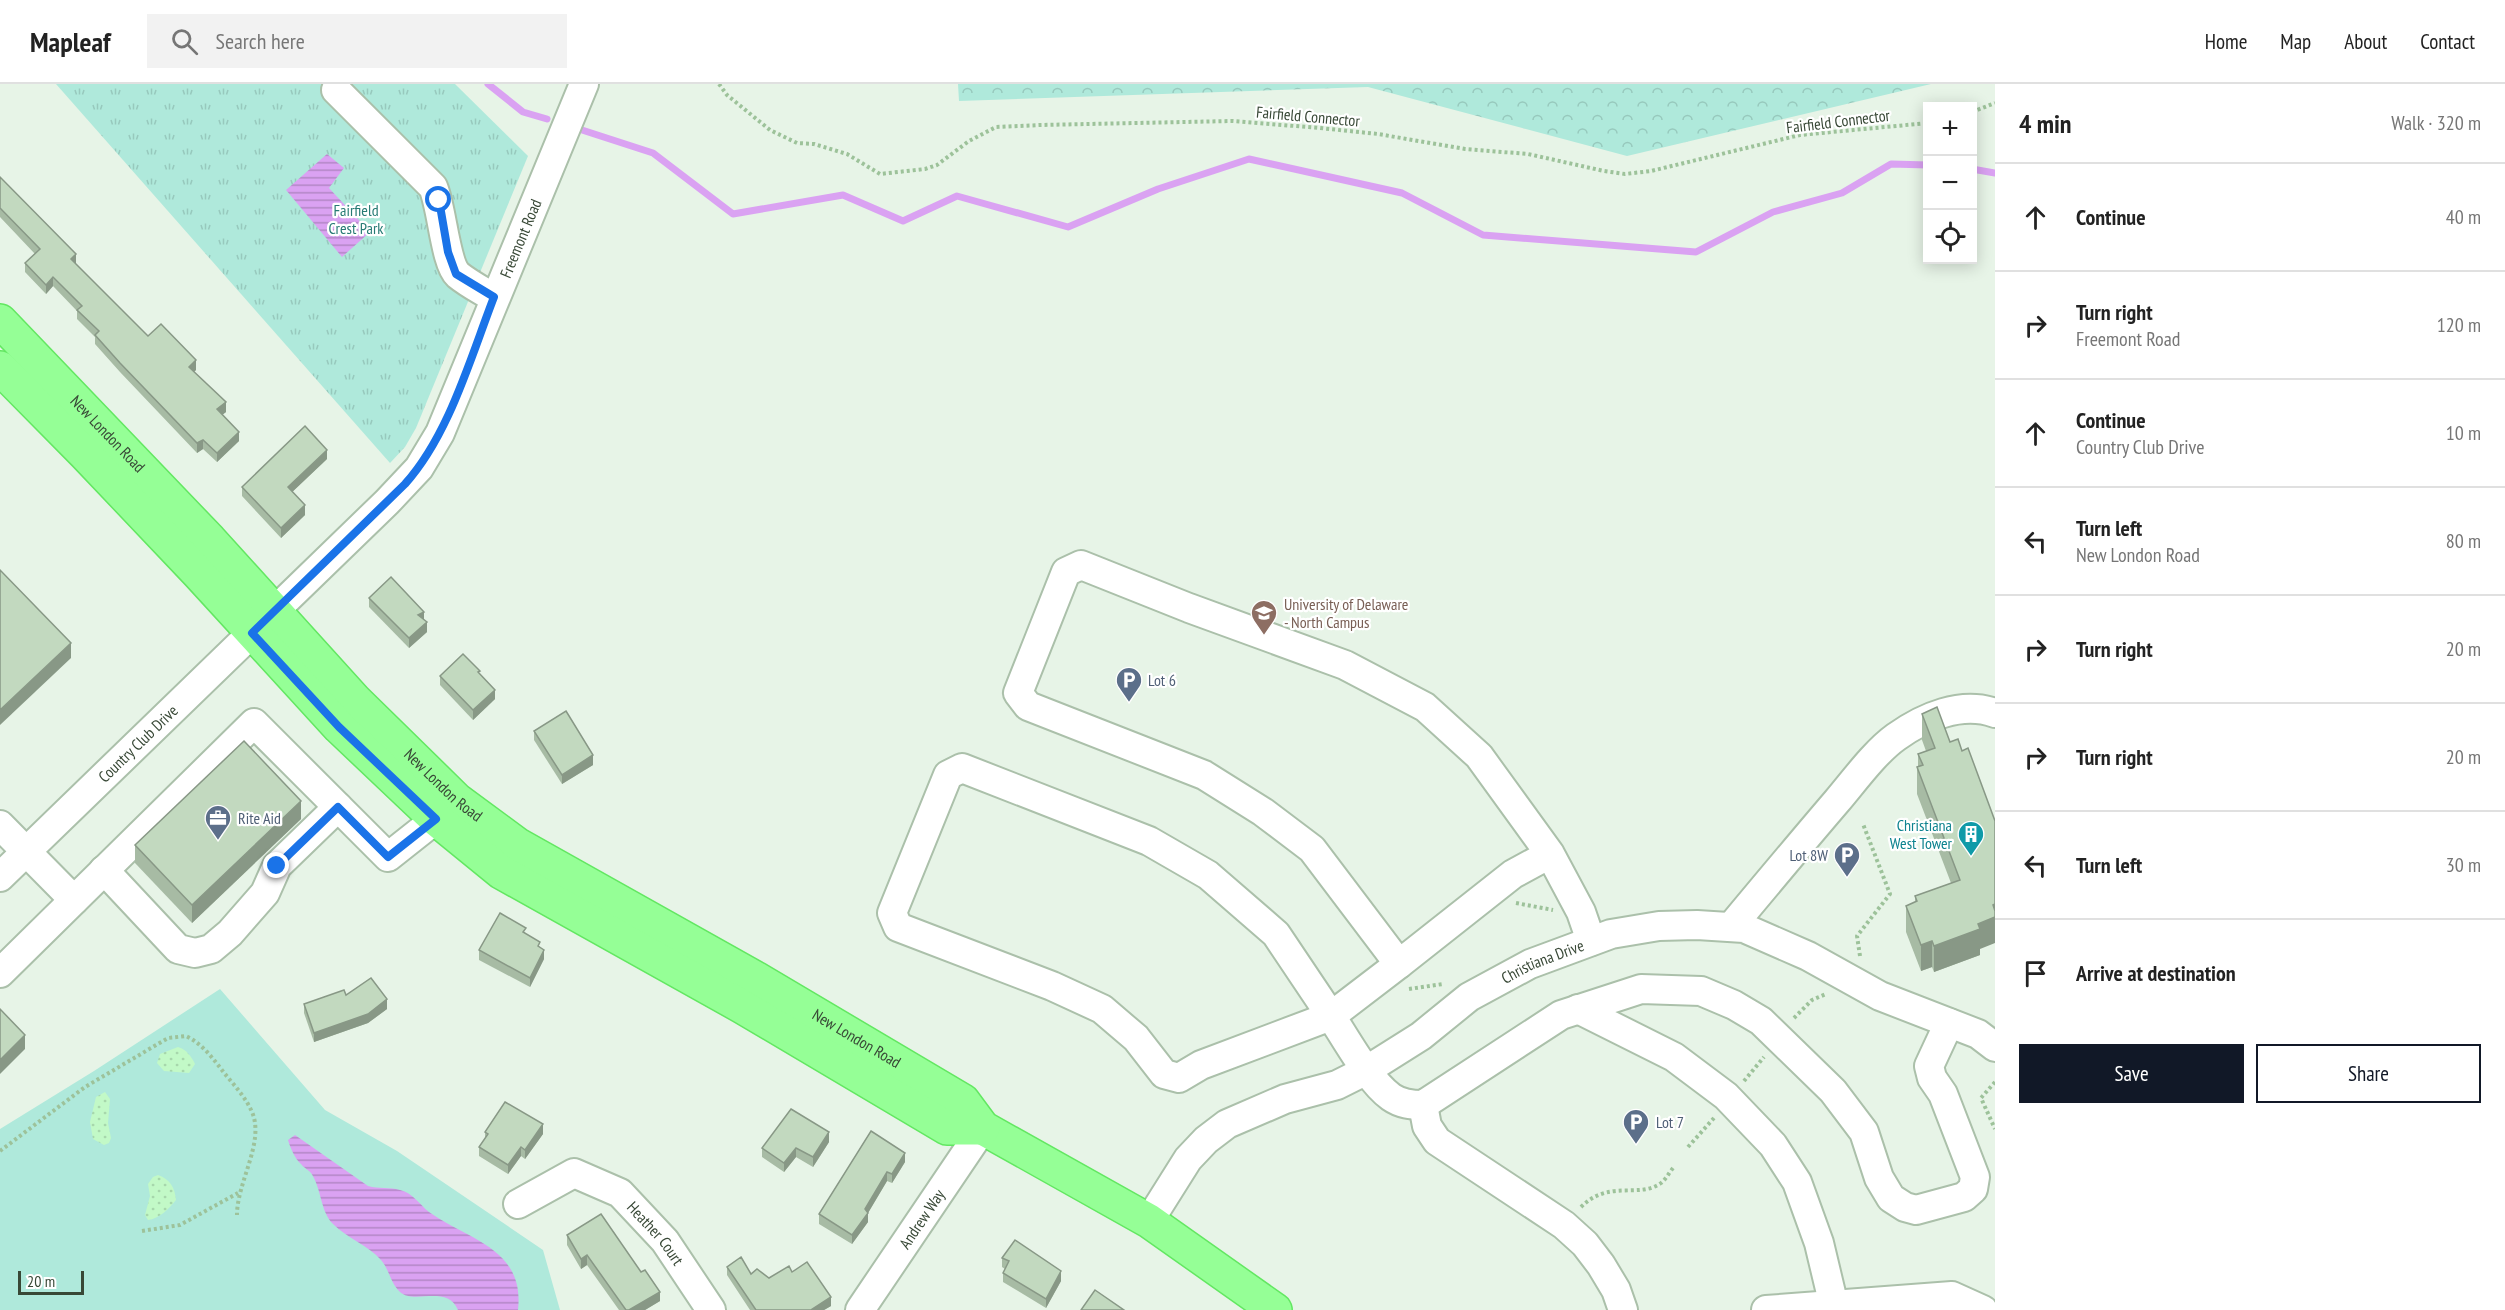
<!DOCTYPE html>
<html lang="en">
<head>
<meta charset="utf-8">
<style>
	body { margin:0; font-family:"PT Sans Narrow",sans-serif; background:#f2f2f2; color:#222 }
	.controls { position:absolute; right:18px; top:18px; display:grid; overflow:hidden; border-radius:0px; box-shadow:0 3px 15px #0003 }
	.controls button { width:54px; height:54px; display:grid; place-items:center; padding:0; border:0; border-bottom:2px solid #e0e0e0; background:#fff; color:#222; font:30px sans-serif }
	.scale { position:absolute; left:18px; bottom:15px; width:66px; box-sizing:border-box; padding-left:6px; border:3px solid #384836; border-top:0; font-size:16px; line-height:21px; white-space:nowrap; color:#384836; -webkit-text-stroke:4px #fff; paint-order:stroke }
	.stop { position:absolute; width:18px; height:18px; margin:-14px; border:4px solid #1a73e8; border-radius:50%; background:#fff }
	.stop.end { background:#1a73e8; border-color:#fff; box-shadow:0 2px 6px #0008 }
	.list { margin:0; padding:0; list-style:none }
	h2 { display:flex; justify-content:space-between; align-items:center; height:78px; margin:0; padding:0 24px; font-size:26px }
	h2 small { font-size:20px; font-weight:400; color:#767676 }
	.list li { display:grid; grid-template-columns:39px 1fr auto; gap:18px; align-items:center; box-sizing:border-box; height:108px; padding:0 24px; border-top:2px solid #e0e0e0 }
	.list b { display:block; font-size:22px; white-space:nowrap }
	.list p { margin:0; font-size:20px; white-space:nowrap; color:#767676 }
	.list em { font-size:20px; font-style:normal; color:#767676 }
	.actions { display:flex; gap:12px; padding:18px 24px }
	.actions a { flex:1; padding:14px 0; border:2px solid #111827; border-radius:0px; text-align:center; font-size:21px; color:#111827 }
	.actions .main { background:#111827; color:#fff }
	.icon { flex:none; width:33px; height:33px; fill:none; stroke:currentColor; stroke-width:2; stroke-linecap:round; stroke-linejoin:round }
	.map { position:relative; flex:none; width:1995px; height:1226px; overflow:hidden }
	header { display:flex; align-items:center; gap:36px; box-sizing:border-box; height:84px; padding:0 30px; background:#fff; border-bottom:2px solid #e0e0e0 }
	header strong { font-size:28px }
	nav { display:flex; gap:33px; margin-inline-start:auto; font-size:21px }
	.search { width:420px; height:54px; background:#f2f2f2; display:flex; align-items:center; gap:15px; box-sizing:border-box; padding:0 21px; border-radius:0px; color:#767676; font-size:22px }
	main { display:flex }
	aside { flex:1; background:#fff }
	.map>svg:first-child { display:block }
	.grass { fill:#afe9db }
	.forest { fill:url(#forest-crowns) }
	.sand { fill:url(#sand-dots) }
	.park { fill:url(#park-tufts) }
	.water { fill:url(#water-rules) }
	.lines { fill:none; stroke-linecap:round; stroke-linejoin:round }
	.stream { stroke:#daa2f2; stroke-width:7 }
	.minor-casing { stroke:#abc0aa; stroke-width:32 }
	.major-casing { stroke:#63e762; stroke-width:36 }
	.path { stroke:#9dc29a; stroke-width:4; stroke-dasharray:3 3; stroke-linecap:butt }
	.minor { stroke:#fff; stroke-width:28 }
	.major { stroke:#95ff96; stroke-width:33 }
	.wall { fill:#a7bba4 }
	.shaded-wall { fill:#889886 }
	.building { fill:#c2d9bf; stroke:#889886; stroke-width:1.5 }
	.route { stroke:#1a73e8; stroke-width:8 }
	.labels { text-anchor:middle; stroke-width:4.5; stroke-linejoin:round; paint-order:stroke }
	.street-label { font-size:16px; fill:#384836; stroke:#fff }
	.park-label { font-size:16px; fill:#277b74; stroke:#fff }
	.education-label { font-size:16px; fill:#785e54; stroke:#fff; text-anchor:start }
	.service-label { font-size:16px; fill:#4e5e75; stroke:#fff; text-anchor:start }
	.culture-label { font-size:16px; fill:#0d838f; stroke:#fff; text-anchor:end }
</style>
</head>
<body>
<header>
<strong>Mapleaf</strong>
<div class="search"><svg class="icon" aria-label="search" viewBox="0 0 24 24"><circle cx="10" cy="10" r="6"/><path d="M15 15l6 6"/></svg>Search here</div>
<nav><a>Home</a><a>Map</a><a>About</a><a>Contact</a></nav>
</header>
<main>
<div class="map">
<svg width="1995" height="1226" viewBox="0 0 1995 1226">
	<defs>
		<pattern id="forest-crowns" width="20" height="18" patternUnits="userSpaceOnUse" patternTransform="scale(1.5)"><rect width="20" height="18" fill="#afe9db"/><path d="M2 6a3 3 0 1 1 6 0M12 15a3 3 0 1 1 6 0" fill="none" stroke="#97c9bd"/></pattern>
		<pattern id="sand-dots" width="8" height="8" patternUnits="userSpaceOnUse" patternTransform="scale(1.5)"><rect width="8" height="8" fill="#c2f9c7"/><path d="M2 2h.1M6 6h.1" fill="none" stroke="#a7d7ac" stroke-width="1.8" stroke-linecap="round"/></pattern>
		<pattern id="park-tufts" width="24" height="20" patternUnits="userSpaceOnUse" patternTransform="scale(1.5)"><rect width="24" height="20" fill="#afe9db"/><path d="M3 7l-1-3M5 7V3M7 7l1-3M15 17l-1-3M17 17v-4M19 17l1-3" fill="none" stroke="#97c9bd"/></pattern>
		<pattern id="water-rules" width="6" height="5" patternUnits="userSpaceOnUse" patternTransform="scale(1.5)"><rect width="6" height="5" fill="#daa2f2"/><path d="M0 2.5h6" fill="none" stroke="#b286c5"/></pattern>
	</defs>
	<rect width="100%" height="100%" fill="#e7f4e7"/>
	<!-- grass -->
	<path class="grass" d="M220 905 325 1026 397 1067 543 1166 560 1226H0V1045L94 987Z"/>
	<!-- forest -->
	<path class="forest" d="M958 0H1931L1627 72 1368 3 959 17Z"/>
	<!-- sand -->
	<g class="sand">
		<path d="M178 963C187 966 191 972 195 980L189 989 164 987 157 979 160 970Z"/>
		<path d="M105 1008 110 1015 108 1039 111 1054 109 1059 104 1061 93 1055 90 1038 96 1013Z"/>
		<path d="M158 1091C170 1095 175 1104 176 1116 170 1124 159 1135 148 1136L145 1131 150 1112 148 1100 153 1093Z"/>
	</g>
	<!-- park -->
	<path class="park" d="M56 0H455L528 72 416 344 405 363 390 379Z"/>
	<!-- water -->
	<g class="water">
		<path d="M327 70 344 84 329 104 370 148 342 173 286 106Z"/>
		<path d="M295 1051 368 1102C379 1105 389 1103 400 1106 413 1109 419 1120 429 1128 468 1156 525 1164 518 1226H458C447 1200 414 1221 400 1208 391 1200 389 1185 381 1176 368 1161 348 1155 333 1140 320 1127 322 1105 311 1089 309 1086 304 1084 301 1080 295 1075 290 1063 288 1056Z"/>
	</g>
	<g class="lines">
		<!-- stream -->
		<g class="stream">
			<path d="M488 0 523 28 547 35"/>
			<path d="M582 46 653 69 733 130 843 111 903 137 957 112 1068 143 1158 105 1249 75 1402 109 1483 151 1696 168 1773 128 1842 109 1891 80 1928 81"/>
			<path d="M1972 85 1995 89"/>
		</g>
		<!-- minor casing -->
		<g class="minor-casing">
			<g id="minor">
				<path d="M336 6 433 103C442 123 445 179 458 191 469 200 483 207 494 214"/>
				<path d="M962 684 1149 757 1208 791 1276 850 1331 932 1201 981 1179 994 1164 990 1136 954 1102 925 1052 902 898 843 892 829 948 691Z"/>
				<path d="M0 741 74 816"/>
				<path d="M1550 770 1513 790 1399 880 1312 765 1263 728 1204 691 1028 622 1018 609 1066 488 1081 481 1189 524 1345 581 1425 623 1479 672 1550 770 1581 828 1591 857"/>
				<path d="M104 786 178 865 195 869 211 865 230 849 265 809 277 782 338 723"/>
				<path id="s1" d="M0 793 387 418 419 384 440 349 584 0"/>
				<path d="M1731 843C1766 801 1801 759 1837 717 1854 697 1875 668 1896 653 1924 633 1961 617 1995 629"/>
				<path d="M1399 880 1331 932C1346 955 1369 997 1391 1013 1401 1020 1411 1021 1423 1021L1561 931 1641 905 1701 907 1734 921 1761 937 1833 1007 1864 1048 1879 1094 1891 1114 1905 1123 1916 1126 1964 1113 1973 1105 1975 1093 1943 1010 1932 994 1929 982 1949 939"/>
				<path d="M0 889 254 639 388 773 436 735"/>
				<path d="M1578 925 1674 973 1726 1012 1773 1061 1797 1098 1819 1159 1835 1226"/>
				<path d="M1423 1021 1427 1042 1437 1057 1564 1141 1585 1160 1601 1181 1616 1206 1623 1226"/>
				<path id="s2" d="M518 1120 574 1089 620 1109 665 1157 711 1226"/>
				<path id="s3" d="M1149 1137 1188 1075 1206 1056 1227 1040 1285 1015 1337 1001 1367 986 1421 952 1469 913 1530 880 1611 850 1659 842 1697 841 1744 844 1808 872 1880 912 1978 950 1995 963"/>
				<path id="s4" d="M860 1226 983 1044"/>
				<path d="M1766 1226 1952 1212 1983 1226"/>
			</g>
		</g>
		<!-- major casing -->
		<g class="major-casing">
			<g id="major">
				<path id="s5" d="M0 237 210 456 355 616 457 716 518 761 757 895 963 1017 983 1044 1149 1137 1275 1226"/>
				<path d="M0 284 85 370 198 489 339 643 436 735 501 788 741 922 947 1044H983"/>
			</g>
		</g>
		<!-- path -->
		<g class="path">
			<path d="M719 0 727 11 770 46 797 59 814 60 847 70 880 90 925 85 937 81 969 57 996 43 1041 41 1232 37 1320 44 1378 50 1465 65 1528 70 1604 87 1625 90 1651 87 1800 51 1928 39"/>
			<path d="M1972 28 1995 19"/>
			<path d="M1516 819 1553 826"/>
			<path d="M1860 872 1857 852 1890 810 1863 740"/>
			<path d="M1409 905 1443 900"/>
			<path d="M1794 934 1812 916 1826 910"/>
			<path d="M1744 997 1764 973"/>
			<path d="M1995 998 1981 1014 1995 1045"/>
			<path d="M1688 1063 1714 1034"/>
			<path d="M0 1067 85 1003 168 954 186 952C203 960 214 976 225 990 235 1002 246 1014 252 1028 265 1058 237 1098 237 1131"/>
			<path d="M1581 1123C1609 1095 1639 1115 1661 1099 1666 1095 1669 1089 1673 1084"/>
			<path d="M142 1147 180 1141 238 1109"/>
		</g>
		<!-- minor -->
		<use href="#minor" class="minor"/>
		<!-- major -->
		<use href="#major" class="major"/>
	</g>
	<!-- wall -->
	<g class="wall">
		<path d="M0 93 76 179V180L148 252 196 286 194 288 226 328 222 331 239 357 217 378 203 365 197 369 120 288 95 260V253L77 235V227L53 202 46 210 25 188V179L35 170 0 133Z"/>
		<path d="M327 375 292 408 305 431 281 454 242 412V403Z"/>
		<path d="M369 514 424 536 427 548 409 564 369 523Z"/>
		<path d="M440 592 495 615 473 636 440 601Z"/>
		<path d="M1937 623 1980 865V871L1934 888 1932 883 1921 887 1906 848V822L1915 818V812L1951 799 1917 710V683H1918V670L1926 667 1922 656V630Z"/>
		<path d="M534 647 593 681 562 700 534 656Z"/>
		<path d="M301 735 192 839 135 779V761Z"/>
		<path d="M526 850 540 863 544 875 530 903 479 876V866Z"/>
		<path d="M346 911 387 925 368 939 314 958 304 929V920Z"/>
		<path d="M871 1047 905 1078 892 1099 887 1097 868 1129V1138L852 1160 819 1140V1130Z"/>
		<path d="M485 1048 543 1050 525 1075 521 1072 508 1090 479 1072V1063L485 1054Z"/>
		<path d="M829 1058 813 1083 796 1073 784 1088 762 1073V1064Z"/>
		<path d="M567 1151 641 1188 660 1217 645 1226H619L587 1181 581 1185 567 1161Z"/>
		<path d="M1002 1174 1061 1197 1046 1224 1003 1198V1189L1005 1185 1002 1183Z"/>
		<path d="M727 1183 751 1190 769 1194 792 1188 831 1222 824 1226H750L727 1191Z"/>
	</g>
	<!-- shaded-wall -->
	<g class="shaded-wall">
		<path d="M76 170V179L71 184V175Z"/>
		<path d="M53 193V202L46 210V201Z"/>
		<path d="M196 276V286L189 292V283Z"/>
		<path d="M226 318V328L217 335V325Z"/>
		<path d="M239 348V357L217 378V369Z"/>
		<path d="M203 356V365L197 369V359Z"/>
		<path d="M327 366V375L288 412V403Z"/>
		<path d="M305 421V431L281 454V444Z"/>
		<path d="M424 528V537L418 531Z"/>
		<path d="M427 538V548L409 564V554Z"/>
		<path d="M71 559V574L0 641V626Z"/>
		<path d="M495 606V615L473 636V626Z"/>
		<path d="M593 671V681L562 700V691Z"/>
		<path d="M301 717V735L192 839V821Z"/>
		<path d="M1995 820V859L1980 865V871L1934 888V862L1978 840 1993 821Z"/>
		<path d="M1932 857V883L1921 887V861Z"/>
		<path d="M544 866V875L530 903V894Z"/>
		<path d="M387 915V925L368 939 314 958V949Z"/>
		<path d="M25 951V965L0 990V976Z"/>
		<path d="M543 1040V1050L525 1075V1066Z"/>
		<path d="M829 1048V1058L813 1083V1073Z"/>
		<path d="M521 1063V1072L508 1090V1081Z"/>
		<path d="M796 1064V1073L784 1088V1079Z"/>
		<path d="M905 1069V1078L892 1099V1090Z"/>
		<path d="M887 1088V1097L868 1129V1138L852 1160V1151L865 1125Z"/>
		<path d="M587 1171V1181L581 1185V1175Z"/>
		<path d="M1061 1187V1197L1046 1224V1215Z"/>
		<path d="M660 1208V1217L645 1226H629Z"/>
		<path d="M831 1213V1222L824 1226H811Z"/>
	</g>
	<!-- building -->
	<g class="building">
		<path d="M0 93 76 170 71 175 148 252 161 240 196 276 189 283 226 318 217 325 239 348 217 369 203 356 197 359 120 279 95 251 99 247 77 226 82 222 53 193 46 201 25 179 40 165 0 124Z"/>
		<path d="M305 342 327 366 288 403 305 421 281 444 242 403Z"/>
		<path d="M0 486 71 559 0 626Z"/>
		<path d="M391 493 424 528 418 531 427 538 409 554 369 514Z"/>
		<path d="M463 570 480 587 478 588 495 606 473 626 440 592Z"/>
		<path d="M1937 623 1950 658 1958 655 1962 667 1968 664 1995 737V820L1993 821 1995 827V833L1978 840 1980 845 1934 862 1932 857 1921 861 1906 822 1917 817 1915 812 1960 796 1917 683 1923 681 1918 670 1935 664 1922 630Z"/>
		<path d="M566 627 593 671 562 691 534 647Z"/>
		<path d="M244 657 301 717 192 821 135 761Z"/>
		<path d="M500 829 526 844 523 848 540 858 538 862 544 866 530 894 479 866Z"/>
		<path d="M371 894 387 915 368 930 314 949 304 920 344 906 346 911Z"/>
		<path d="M0 925 25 951 0 976Z"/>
		<path d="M505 1018 543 1040 525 1066 521 1063 508 1081 479 1063 488 1050 485 1048Z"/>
		<path d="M791 1025 829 1048 813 1073 796 1064 784 1079 762 1064Z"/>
		<path d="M871 1047 905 1069 892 1090 887 1088 865 1125 868 1129 852 1151 819 1130Z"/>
		<path d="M601 1130 641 1188 645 1186 660 1208 629 1226H626L587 1171 581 1175 567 1151Z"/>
		<path d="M1015 1156 1061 1187 1046 1215 1003 1189 1009 1177 1002 1174Z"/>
		<path d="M741 1173 751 1190 757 1185 769 1194 789 1182 792 1188 807 1178 831 1213 811 1226H756L727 1183Z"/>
		<path d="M1095 1206 1124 1226H1081Z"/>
	</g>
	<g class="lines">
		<!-- route -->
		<path class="route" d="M277 782 338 723 388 773 436 735 339 643 252 549 405 400C449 351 470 275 494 213L456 190 448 168 439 116"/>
	</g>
	<!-- icons -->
	<defs>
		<g id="university-pin" transform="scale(1.35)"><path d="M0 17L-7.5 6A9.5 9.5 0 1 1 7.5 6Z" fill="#8d6e63" stroke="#fff"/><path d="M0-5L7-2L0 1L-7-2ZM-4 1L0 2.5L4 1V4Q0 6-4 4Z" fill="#fff"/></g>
		<g id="parking-pin" transform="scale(1.35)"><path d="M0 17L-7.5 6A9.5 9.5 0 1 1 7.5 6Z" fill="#5c6f8a" stroke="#fff"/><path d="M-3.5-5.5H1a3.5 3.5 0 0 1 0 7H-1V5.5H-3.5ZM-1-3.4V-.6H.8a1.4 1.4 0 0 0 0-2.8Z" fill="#fff"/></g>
		<g id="office-pin" transform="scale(1.35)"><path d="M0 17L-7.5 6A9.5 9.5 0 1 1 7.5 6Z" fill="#5c6f8a" stroke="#fff"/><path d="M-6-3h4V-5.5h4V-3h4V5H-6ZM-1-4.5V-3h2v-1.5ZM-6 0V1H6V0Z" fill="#fff"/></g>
		<g id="building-pin" transform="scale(1.35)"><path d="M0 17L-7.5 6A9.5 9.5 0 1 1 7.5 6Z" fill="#0f9aa8" stroke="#fff"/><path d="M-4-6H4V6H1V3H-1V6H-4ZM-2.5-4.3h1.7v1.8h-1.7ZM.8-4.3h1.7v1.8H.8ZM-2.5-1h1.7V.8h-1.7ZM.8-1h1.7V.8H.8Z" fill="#fff"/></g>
	</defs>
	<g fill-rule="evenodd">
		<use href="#university-pin" x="1264" y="529"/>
		<use href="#parking-pin" x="1129" y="596"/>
		<use href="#office-pin" x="218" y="734"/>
		<use href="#building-pin" x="1971" y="750"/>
		<use href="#parking-pin" x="1847" y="771"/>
		<use href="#parking-pin" x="1636" y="1038"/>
	</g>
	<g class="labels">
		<!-- street labels -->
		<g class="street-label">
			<text transform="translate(1308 32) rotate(5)" y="6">Fairfield Connector</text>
			<text transform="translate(1838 37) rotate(-7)" y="6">Fairfield Connector</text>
			<text dy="6" stroke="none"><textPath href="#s1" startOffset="837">Freemont Road</textPath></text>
			<text dy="6" stroke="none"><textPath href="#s5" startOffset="156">New London Road</textPath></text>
			<text dy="6" stroke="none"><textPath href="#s1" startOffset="192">Country Club Drive</textPath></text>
			<text dy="6" stroke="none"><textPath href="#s5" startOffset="642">New London Road</textPath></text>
			<text dy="6" stroke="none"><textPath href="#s3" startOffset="484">Christiana Drive</textPath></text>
			<text dy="6" stroke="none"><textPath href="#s5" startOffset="1128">New London Road</textPath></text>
			<text dy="6" stroke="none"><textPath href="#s4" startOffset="110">Andrew Way</textPath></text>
			<text dy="6" stroke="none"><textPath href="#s2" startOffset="168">Heather Court</textPath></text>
		</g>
		<!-- park labels -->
		<g class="park-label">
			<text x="356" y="132">Fairfield<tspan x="356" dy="18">Crest Park</tspan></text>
		</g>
		<!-- education labels -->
		<g class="education-label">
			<text x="1284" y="526">University of Delaware<tspan x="1284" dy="18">- North Campus</tspan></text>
		</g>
		<!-- service labels -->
		<g class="service-label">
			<text x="1148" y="602">Lot 6</text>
			<text x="238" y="740">Rite Aid</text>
			<text x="1828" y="777" text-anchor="end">Lot 8W</text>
			<text x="1656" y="1044">Lot 7</text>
		</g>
		<!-- culture labels -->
		<g class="culture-label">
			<text x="1952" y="747">Christiana<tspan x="1952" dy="18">West Tower</tspan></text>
		</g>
	</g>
</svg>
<div class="controls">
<button>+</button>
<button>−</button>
<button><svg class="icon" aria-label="locate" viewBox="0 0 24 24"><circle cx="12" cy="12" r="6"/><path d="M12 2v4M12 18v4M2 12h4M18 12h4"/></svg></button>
</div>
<div class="scale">20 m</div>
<div class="stop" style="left:439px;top:116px"></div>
<div class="stop end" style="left:277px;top:782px"></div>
</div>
<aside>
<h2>4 min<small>Walk · 320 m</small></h2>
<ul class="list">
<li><svg class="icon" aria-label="ahead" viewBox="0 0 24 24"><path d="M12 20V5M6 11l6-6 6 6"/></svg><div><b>Continue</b></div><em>40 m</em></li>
<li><svg class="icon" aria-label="right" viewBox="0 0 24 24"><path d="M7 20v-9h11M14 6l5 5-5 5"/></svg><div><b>Turn right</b><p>Freemont Road</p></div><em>120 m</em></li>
<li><svg class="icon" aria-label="ahead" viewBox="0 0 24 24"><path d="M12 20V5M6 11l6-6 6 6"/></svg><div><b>Continue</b><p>Country Club Drive</p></div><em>10 m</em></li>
<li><svg class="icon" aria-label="left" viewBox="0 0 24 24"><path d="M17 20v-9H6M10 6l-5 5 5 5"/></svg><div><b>Turn left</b><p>New London Road</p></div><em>80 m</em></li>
<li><svg class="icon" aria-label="right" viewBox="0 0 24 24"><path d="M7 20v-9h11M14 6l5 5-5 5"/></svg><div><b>Turn right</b></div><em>20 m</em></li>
<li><svg class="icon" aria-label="right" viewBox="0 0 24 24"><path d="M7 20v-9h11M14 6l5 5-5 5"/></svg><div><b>Turn right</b></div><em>20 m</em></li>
<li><svg class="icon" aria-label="left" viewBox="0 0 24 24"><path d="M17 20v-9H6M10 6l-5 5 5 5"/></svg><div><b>Turn left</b></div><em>30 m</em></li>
<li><svg class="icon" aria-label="arrive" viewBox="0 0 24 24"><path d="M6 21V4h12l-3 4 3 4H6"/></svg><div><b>Arrive at destination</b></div></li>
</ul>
<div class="actions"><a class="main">Save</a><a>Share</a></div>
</aside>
</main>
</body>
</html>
